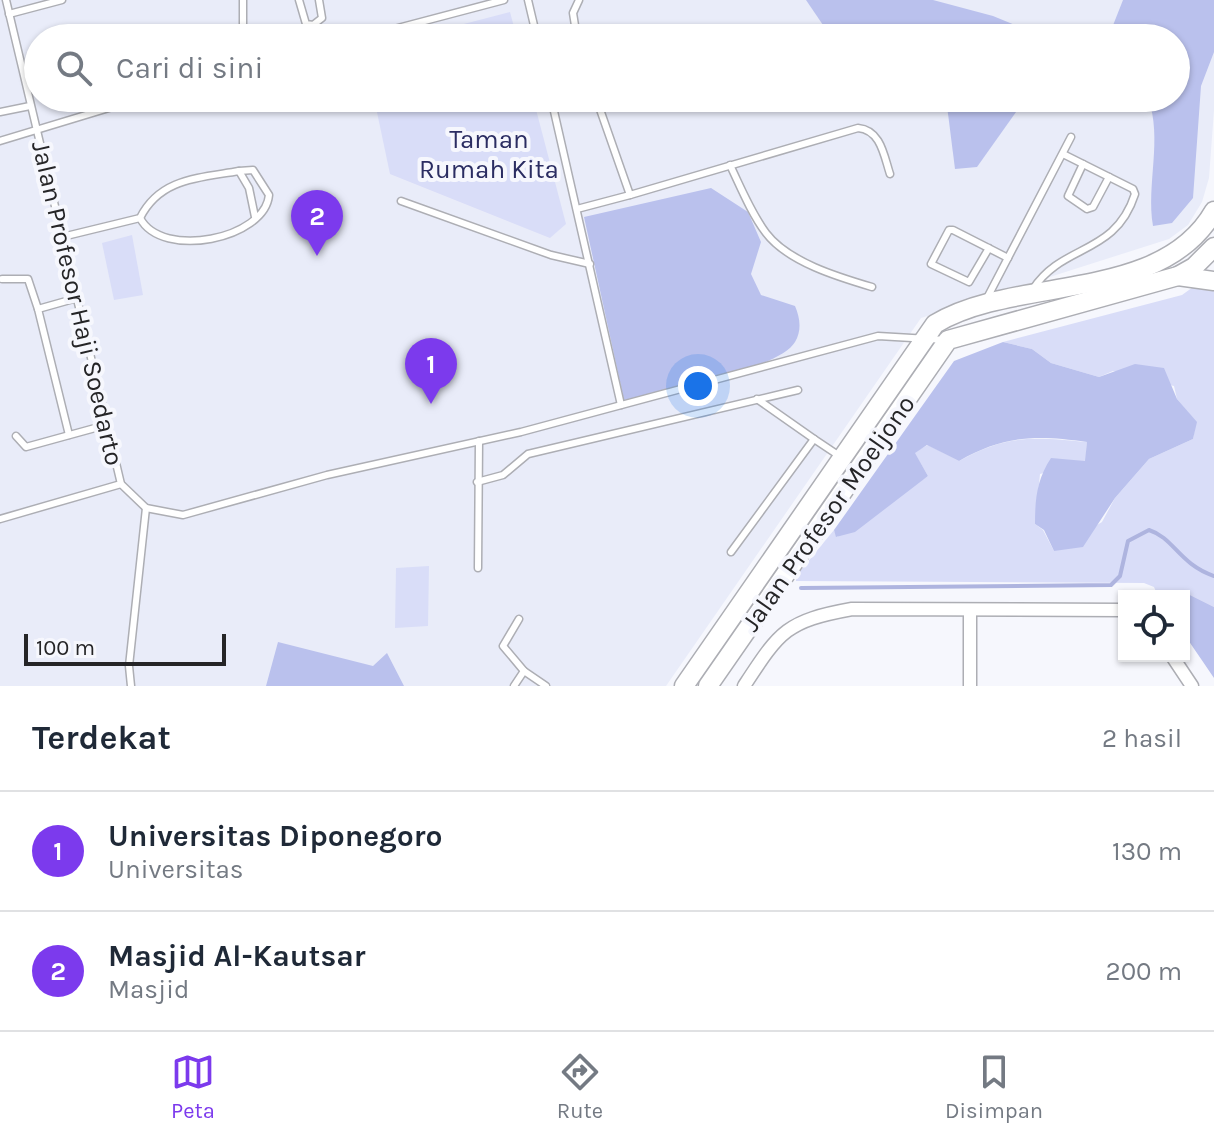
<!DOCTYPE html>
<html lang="id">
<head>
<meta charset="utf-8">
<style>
	body { margin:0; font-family:Karla,sans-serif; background:#f2f2f3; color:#1f2937 }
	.controls { position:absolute; right:24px; bottom:24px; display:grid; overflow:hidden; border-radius:0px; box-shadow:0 2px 6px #0004 }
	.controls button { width:72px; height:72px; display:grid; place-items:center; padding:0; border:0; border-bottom:2px solid #e0e1e3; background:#fff; color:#1f2937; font:40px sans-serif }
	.scale { position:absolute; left:24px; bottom:20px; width:202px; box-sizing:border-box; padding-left:8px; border:4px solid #252527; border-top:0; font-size:22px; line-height:28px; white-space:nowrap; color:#252527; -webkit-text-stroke:6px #f6f7fd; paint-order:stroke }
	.you { position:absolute; left:698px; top:386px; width:28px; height:28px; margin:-20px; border:6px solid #fff; border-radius:50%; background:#1a73e8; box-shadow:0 0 0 12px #1a73e833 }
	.badge { display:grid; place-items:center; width:52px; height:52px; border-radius:50%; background:#7c3aed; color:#fff; font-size:26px; font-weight:700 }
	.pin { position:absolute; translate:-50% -66px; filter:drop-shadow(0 2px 4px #0008) }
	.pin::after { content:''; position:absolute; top:42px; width:28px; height:24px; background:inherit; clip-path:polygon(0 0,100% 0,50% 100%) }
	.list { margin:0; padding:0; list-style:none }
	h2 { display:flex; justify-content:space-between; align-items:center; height:104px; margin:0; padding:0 32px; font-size:34px }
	h2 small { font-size:26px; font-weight:400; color:#747a83 }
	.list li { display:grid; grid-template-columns:52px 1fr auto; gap:24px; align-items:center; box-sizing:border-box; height:120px; padding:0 32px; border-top:2px solid #e0e1e3 }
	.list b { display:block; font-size:30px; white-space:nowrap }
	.list p { margin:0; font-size:26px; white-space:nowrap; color:#747a83 }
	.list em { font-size:26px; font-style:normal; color:#747a83 }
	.icon { flex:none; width:44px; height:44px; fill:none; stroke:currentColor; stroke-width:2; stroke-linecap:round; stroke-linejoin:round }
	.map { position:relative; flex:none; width:1214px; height:686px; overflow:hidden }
	.search { position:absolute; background:#fff; box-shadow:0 2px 6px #0004; left:24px; right:24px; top:24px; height:88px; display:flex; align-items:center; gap:20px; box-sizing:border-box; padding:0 28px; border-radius:44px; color:#747a83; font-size:30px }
	.sheet { height:344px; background:#fff }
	nav { display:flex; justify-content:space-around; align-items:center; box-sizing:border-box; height:112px; border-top:2px solid #e0e1e3; background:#fff; font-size:22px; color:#747a83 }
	nav a { display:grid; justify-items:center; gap:4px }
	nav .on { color:#7c3aed }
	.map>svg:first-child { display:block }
	.built { fill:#e9ecf9; fill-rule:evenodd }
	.green { fill:#d9ddf8 }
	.forest { fill:#bac1ed }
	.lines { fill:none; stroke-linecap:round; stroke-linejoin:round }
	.stream { stroke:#aeb4df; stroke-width:4 }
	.lane-casing { stroke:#adaeb4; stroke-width:9 }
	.street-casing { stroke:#adaeb4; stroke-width:15 }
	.secondary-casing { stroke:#adaeb4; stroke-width:21 }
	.lane { stroke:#fff; stroke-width:6 }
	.street { stroke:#fff; stroke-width:12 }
	.secondary { stroke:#fff; stroke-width:18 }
	.labels { text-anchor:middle; stroke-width:8; stroke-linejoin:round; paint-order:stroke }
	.park-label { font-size:26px; fill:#2b2d62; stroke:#f6f7fd }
	.street-label { font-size:26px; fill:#252527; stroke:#f6f7fd }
</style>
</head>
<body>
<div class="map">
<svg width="1214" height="686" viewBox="0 0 1214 686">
	<rect width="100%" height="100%" fill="#f6f7fd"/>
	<!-- built -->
	<path class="built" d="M0 0H1214V110L1209 178 1202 202 1188 225 1169 239 921 318 666 686H0ZM38 38H1176V98H38Z"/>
	<!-- green -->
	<g class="green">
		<path d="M510 12 517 38H410Z"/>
		<path d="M374 98H533L566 224 550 238 390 174Z"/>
		<path d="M132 235 143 295 114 300 102 243Z"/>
		<path d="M1214 272V607L1186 593 1158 596 1154 587 1144 583 796 581V576L834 530 837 537 928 476 914 452 928 445 959 461C1007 434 1035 437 1087 442L1086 461 1040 474 1035 524 1043 530 1054 551 1102 522 1115 498 1149 459 1193 439 1196 422 1177 399 1174 386 1113 371 1099 377 1051 363 1032 349 1003 342 1182 295Z"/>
		<path d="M429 566 428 626 395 628 396 568Z"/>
	</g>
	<!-- forest -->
	<g class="forest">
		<path d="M806 0H933L993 16 1047 38H844L825 28Z"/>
		<path d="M1123 0H1214V52L1201 86 1193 198 1172 223 1153 226C1146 184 1163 139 1148 98H1176V38H1108Z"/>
		<path d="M946 98H1026L977 167 955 169Z"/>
		<path d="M711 188 748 212 761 242 751 274 761 295 795 306C800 318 802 330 795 342 779 370 659 391 624 400L584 217Z"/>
		<path d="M1003 342 1032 349 1051 363 1099 377 1135 364 1164 368 1177 399 1197 422 1193 439 1149 459 1115 498 1083 547 1054 551 1044 530 1035 524C1035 499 1037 479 1051 458L1085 461 1087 442C1036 435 1005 435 959 461L927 445 915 453 928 476 855 532 836 537 834 530 954 361Z"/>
		<path d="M1186 593 1214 607V678L1184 634V596H1173Z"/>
		<path d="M278 642 373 666 387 653 404 686H266Z"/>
	</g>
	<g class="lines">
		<!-- stream -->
		<path class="stream" d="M801 588 1111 585 1120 576 1128 541 1149 530C1174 538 1179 564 1214 576"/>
		<!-- lane casing -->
		<g class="lane-casing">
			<g id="lane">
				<path d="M6 0 121 484 146 508 183 515 327 475 521 432 878 336 946 340"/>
				<path d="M243 0V38"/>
				<path d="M299 0 306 24 313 25 317 38"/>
				<path d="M528 0 537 38"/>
				<path d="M9 14 62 0"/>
				<path d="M313 25 322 18 319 0"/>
				<path d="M360 38 504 0"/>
				<path d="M577 38 573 13 579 0"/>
				<path d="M551 98 621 405"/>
				<path d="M596 98 630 195 858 128C881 130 884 156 890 174"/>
				<path d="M0 112 30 106"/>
				<path d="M0 141 142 98"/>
				<path d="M1083 164 1068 196 1087 209 1093 207 1109 177"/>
				<path d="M730 165C741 188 751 213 766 233 788 262 838 277 872 287"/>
				<path d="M401 201 551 255 590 264"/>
				<path d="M577 209 630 195"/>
				<path d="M140 218C162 260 265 239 269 195L253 170 239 171"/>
				<path d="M62 237 140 218C160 178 199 178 239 171L249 188 255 217"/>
				<path d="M989 248 969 282 931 264 949 230H953L1008 258"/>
				<path d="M2 279H28L38 309"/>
				<path d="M1033 289C1063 243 1115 256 1135 194L1133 189 1063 154"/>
				<path d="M986 300 1071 137"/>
				<path d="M69 435 38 309 77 298"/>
				<path d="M16 436 26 447 106 425"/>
				<path d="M814 439 841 457"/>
				<path d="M477 482 503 475 528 454 798 390"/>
				<path d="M0 519 121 484"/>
				<path d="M731 552 814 439 757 399"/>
				<path d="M478 568 479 441"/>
				<path d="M524 671 546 686"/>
				<path d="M131 686 129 666 146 508"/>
				<path d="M514 686 524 671 503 646 519 619"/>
			</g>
		</g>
		<!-- street casing -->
		<g class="street-casing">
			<g id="street">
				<path d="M1172 656 1192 686"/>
				<path d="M744 686C780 631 786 621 852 609L1124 610"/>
				<path d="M970 686V611"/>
			</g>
		</g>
		<!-- secondary casing -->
		<g class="secondary-casing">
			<g id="secondary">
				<path d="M1178 276 1214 281"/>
				<path d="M684 686 935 324C1016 275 1161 304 1214 211"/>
				<path d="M708 686 948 340 1178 276 1194 267 1214 247"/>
			</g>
		</g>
		<!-- lane -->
		<use href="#lane" class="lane"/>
		<!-- street -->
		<use href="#street" class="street"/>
		<!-- secondary -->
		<use href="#secondary" class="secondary"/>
	</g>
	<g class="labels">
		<!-- park labels -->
		<g class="park-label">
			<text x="489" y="148">Taman<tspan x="489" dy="30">Rumah Kita</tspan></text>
		</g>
		<!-- street labels -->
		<g class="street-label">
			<text transform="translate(78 303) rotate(77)" y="9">Jalan Profesor Haji Soedarto</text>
			<text transform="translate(828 513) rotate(-55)" y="9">Jalan Profesor Moeljono</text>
		</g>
	</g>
</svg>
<div class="controls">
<button><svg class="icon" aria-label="locate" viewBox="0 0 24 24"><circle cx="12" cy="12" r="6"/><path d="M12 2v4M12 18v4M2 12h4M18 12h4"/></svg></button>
</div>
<div class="scale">100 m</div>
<div class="you"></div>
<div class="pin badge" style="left:431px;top:404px">1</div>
<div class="pin badge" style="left:317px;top:256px">2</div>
<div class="search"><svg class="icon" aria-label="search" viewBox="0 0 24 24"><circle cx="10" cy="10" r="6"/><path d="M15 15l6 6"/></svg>Cari di sini</div>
</div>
<section class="sheet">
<h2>Terdekat<small>2 hasil</small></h2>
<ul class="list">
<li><span class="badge">1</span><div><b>Universitas Diponegoro</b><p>Universitas</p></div><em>130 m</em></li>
<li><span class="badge">2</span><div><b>Masjid Al-Kautsar</b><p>Masjid</p></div><em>200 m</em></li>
</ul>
</section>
<nav>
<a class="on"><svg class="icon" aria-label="map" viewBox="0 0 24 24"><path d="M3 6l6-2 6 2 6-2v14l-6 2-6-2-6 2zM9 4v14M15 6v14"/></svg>Peta</a>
<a><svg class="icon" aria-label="directions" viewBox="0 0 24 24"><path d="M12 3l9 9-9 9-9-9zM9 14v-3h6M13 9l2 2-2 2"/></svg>Rute</a>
<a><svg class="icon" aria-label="saved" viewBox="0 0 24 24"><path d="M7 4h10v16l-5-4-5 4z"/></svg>Disimpan</a>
</nav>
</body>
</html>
